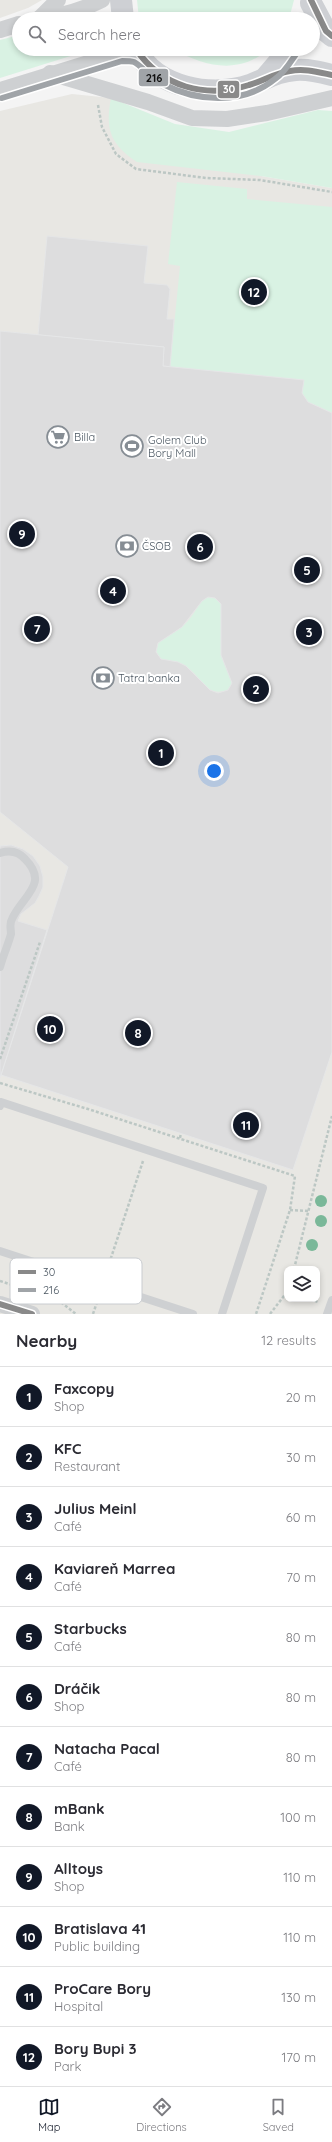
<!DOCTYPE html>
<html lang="en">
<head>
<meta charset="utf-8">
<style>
	body { margin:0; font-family:Quicksand,sans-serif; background:#f2f2f3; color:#2b2b33 }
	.controls { position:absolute; right:12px; bottom:12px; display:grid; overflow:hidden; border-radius:8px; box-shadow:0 2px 6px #0003 }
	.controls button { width:36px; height:36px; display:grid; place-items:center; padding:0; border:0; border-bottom:1px solid #e1e1e2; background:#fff; color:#2b2b33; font:20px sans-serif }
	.you { position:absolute; left:214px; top:771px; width:14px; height:14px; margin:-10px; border:3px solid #fff; border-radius:50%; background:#1a73e8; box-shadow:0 0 0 6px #1a73e833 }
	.badge { display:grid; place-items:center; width:26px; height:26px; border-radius:50%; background:#111827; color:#fff; font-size:13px; font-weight:700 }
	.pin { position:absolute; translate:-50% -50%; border:2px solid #fff; box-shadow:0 1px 4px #0006 }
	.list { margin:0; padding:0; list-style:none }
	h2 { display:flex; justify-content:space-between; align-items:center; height:52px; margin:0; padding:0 16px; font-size:17px }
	h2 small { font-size:13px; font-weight:400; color:#7c7c81 }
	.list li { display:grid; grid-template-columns:26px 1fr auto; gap:12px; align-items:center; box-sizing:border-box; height:60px; padding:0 16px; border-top:1px solid #e1e1e2 }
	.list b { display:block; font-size:15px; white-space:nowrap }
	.list p { margin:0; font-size:13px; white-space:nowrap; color:#7c7c81 }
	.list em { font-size:13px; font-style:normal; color:#7c7c81 }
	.icon { flex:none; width:22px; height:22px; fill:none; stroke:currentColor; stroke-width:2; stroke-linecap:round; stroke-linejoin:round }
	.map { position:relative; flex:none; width:332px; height:1314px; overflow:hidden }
	.search { position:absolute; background:#fff; box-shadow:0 2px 6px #0003; left:12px; right:12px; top:12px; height:44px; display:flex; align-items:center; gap:10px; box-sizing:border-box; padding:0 14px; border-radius:22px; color:#7c7c81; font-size:15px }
	.sheet { height:772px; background:#fff }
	nav { display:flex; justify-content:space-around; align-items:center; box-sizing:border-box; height:56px; border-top:1px solid #e1e1e2; background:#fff; font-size:11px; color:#7c7c81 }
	nav a { display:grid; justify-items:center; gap:2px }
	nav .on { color:#111827 }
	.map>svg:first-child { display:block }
	.commercial { fill:#e8e7e3; fill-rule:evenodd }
	.green { fill:#d9f2e3 }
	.building { fill:#ddddde; stroke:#e5e6e7; fill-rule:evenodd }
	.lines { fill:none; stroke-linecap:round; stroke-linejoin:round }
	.path { stroke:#bcc7c4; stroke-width:2.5; stroke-dasharray:3 2; stroke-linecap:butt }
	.lane { stroke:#ced0d2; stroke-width:8 }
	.street { stroke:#ced0d2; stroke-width:16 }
	.secondary { stroke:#ced0d4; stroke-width:22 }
	.bus-1-casing { stroke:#fff; stroke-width:9 }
	.bus-2-casing { stroke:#fff; stroke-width:9 }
	.bus-1 { stroke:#898989; stroke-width:6 }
	.bus-2 { stroke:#a0a4a8; stroke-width:6 }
	.tree { fill:#7ab899 }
	.labels { text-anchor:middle; stroke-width:4; stroke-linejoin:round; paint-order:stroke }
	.poi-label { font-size:11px; fill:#4a5661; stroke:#fff; text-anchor:start }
	.key { fill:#fff; stroke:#c9ccd0; stroke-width:1 }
	.key-label { font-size:11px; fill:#4a5661 }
	.line-badge { stroke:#fff; stroke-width:1.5 }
	.badge-label { font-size:11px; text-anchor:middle; font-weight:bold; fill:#fff }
	.pale-badge-label { font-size:11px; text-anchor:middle; font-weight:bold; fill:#111 }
</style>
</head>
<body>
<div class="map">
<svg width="332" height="1314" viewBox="0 0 332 1314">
	<rect width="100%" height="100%" fill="#f4f4f4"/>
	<!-- commercial -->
	<g class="commercial">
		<path d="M0 0H42L28 8 0 18Z"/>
		<path d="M72 94 111 98 261 176 332 188V1314H0V111ZM287 1269H317V1299H287Z"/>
	</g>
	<!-- green -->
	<g class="green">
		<path d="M137 0H294L289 19H139Z"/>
		<path d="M19 35V49H93L0 78V40Z"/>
		<path d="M173 49H269C239 75 205 67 173 49Z"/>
		<path d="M111 98 175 124 229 132 318 110 332 111V188L261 176 137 162C110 144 105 129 111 98Z"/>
		<path d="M177 182 247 189V199L332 207V413L308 402 302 393 304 380 170 367 180 266 168 264Z"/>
		<path d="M208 597 215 598 221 604V655L232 683 228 690C204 698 203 676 185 666 177 661 169 661 161 659L156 652 158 643C170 634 183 629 191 617 197 610 199 601 208 597Z"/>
	</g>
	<!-- building -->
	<g class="building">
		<path d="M47 236 148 246 144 283 167 285 170 289 167 319H174L170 367 163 366 164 347 38 335Z"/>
		<path d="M0 331 164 347 163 366 304 380 302 393 308 402 332 413V1052L293 1170 1 1075 68 867 0 812ZM208 597 215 598 221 604V655L232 683 228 690 218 693 210 690 186 666 178 662 161 659 156 652 158 643 182 627 202 601Z"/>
		<path d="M11 845 23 849 33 856 40 866 43 877V887L39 896 35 903 21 914 18 921 47 930 0 1078V846Z"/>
	</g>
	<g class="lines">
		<!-- path -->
		<g class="path">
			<path d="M98 105 102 127 116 154 136 169 206 178 260 180 332 192"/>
			<path d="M0 1059 40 942"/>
			<path d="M0 1083 88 1109 295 1176 290 1210 256 1314"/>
			<path d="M180 1138 181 1133"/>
			<path d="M290 1210 309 1211"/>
			<path d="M294 1269 332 1116"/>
			<path d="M106 1273 143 1161"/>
			<path d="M0 1281 58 1300 76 1314"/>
			<path d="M310 1299 318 1302"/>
			<path d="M93 1314 99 1296"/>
			<path d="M270 1314 287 1292"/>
		</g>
		<!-- lane -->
		<g class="lane">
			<path d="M0 853C10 850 18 851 25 859 50 884 22 896 12 919 9 924 11 929 11 934 8 945 3 956 0 967"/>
			<path d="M0 1106 1 1102 263 1188 222 1314"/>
			<path d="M0 1251 193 1314"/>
			<path d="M327 1314 332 1300"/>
		</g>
		<!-- street -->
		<g class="street">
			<path d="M38 19C61 16 81 11 102 0"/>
			<path d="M39 19 58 0"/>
			<path d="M0 30 19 24"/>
			<path d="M50 73 148 102 192 118 227 119 267 113 332 98"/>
			<path d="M0 90 121 53 138 54"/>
			<path d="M0 1304 32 1314"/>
		</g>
		<!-- secondary -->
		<g class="secondary">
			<path d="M121 0 123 19"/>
			<path d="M311 3 326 31 332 36"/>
			<path d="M136 49C155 88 212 98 250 85 266 79 278 71 296 70 308 69 320 72 332 75"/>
			<path d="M267 76 290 49"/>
		</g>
		<!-- bus-1 casing -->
		<g class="bus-1-casing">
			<g id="bus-1">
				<path d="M311 0 326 31 332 36"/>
				<path d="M136 49C161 87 206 99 249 85 263 81 275 73 290 71 304 68 318 72 332 75"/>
				<path d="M0 1304 32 1314"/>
			</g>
		</g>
		<!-- bus-2 casing -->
		<g class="bus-2-casing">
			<path id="bus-2" d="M2 98 122 61C125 61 131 61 134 62 139 64 154 80 163 84 197 102 243 105 275 79 284 73 290 63 296 54"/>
		</g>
		<!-- bus-1 -->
		<use href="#bus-1" class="bus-1"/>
		<!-- bus-2 -->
		<use href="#bus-2" class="bus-2"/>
	</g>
	<!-- trees -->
	<g class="tree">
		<circle cx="321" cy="1201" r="6"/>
		<circle cx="321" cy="1221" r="6"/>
		<circle cx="312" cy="1245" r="6"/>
	</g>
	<!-- icons -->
	<defs>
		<g id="supermarket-ring" transform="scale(1.15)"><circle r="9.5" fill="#fff" stroke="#868d94" stroke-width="1.5"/><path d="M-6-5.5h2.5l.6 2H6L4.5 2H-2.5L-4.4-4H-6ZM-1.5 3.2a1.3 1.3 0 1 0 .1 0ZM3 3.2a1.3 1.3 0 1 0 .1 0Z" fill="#868d94"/></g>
		<g id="stadium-ring" transform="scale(1.15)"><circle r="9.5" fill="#fff" stroke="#868d94" stroke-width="1.5"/><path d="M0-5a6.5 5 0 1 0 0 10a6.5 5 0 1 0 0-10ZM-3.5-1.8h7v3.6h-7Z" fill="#868d94"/></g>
		<g id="bank-ring" transform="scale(1.15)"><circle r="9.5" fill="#fff" stroke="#868d94" stroke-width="1.5"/><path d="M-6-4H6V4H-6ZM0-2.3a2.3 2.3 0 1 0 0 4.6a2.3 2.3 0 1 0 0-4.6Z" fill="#868d94"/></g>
	</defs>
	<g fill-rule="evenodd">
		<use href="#supermarket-ring" x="58" y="437"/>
		<use href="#stadium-ring" x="132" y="446"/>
		<use href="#bank-ring" x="127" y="546"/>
		<use href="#bank-ring" x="103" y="678"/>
	</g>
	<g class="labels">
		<!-- poi labels -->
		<g class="poi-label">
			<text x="74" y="441">Billa</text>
			<text x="148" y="444">Golem Club<tspan x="148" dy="13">Bory Mall</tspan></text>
			<text x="142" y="550">ČSOB</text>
			<text x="118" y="682">Tatra banka</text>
		</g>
	</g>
	<!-- legend -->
	<rect x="10" y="1258" width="132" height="46" rx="6" class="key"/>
	<rect x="18" y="1270" width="18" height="4" fill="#898989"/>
	<rect x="18" y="1288" width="18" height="4" fill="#a0a4a8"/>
	<g class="key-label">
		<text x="43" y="1276">30</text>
		<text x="43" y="1294">216</text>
	</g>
	<g class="line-badge">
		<rect x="138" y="68" width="31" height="19" rx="4" fill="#a0a4a8"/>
		<rect x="217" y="80" width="23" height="19" rx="4" fill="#898989"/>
	</g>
	<g class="badge-label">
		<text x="229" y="93">30</text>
	</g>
	<g class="pale-badge-label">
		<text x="154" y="82">216</text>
	</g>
</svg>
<div class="controls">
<button><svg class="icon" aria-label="layers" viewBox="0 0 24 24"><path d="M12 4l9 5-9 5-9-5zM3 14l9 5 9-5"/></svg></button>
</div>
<div class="you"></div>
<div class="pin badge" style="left:161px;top:753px">1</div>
<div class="pin badge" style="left:256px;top:689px">2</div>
<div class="pin badge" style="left:309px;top:632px">3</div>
<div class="pin badge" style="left:113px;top:591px">4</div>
<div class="pin badge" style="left:307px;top:570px">5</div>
<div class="pin badge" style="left:200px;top:547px">6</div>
<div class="pin badge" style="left:37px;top:629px">7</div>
<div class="pin badge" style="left:138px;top:1033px">8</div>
<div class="pin badge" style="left:22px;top:534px">9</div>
<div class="pin badge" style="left:50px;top:1029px">10</div>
<div class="pin badge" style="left:246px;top:1125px">11</div>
<div class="pin badge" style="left:254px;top:292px">12</div>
<div class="search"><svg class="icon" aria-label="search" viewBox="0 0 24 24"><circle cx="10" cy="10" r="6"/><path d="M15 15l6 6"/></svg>Search here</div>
</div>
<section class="sheet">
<h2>Nearby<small>12 results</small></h2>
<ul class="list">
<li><span class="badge">1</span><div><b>Faxcopy</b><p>Shop</p></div><em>20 m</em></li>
<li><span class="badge">2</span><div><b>KFC</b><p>Restaurant</p></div><em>30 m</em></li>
<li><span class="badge">3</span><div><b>Julius Meinl</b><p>Café</p></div><em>60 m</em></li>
<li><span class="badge">4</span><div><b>Kaviareň Marrea</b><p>Café</p></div><em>70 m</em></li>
<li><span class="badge">5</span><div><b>Starbucks</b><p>Café</p></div><em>80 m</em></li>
<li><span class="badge">6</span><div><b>Dráčik</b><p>Shop</p></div><em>80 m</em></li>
<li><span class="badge">7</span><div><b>Natacha Pacal</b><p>Café</p></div><em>80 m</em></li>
<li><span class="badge">8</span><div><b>mBank</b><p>Bank</p></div><em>100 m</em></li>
<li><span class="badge">9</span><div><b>Alltoys</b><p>Shop</p></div><em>110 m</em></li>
<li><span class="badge">10</span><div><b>Bratislava 41</b><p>Public building</p></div><em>110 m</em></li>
<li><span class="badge">11</span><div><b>ProCare Bory</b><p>Hospital</p></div><em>130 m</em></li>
<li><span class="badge">12</span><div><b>Bory Bupi 3</b><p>Park</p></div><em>170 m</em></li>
</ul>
</section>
<nav>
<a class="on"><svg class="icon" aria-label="map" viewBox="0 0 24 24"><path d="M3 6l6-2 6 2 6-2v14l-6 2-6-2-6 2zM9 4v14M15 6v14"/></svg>Map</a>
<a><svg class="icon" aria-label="directions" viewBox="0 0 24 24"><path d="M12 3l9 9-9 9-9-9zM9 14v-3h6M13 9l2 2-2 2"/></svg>Directions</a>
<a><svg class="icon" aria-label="saved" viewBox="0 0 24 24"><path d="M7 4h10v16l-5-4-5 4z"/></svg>Saved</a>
</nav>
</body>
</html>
